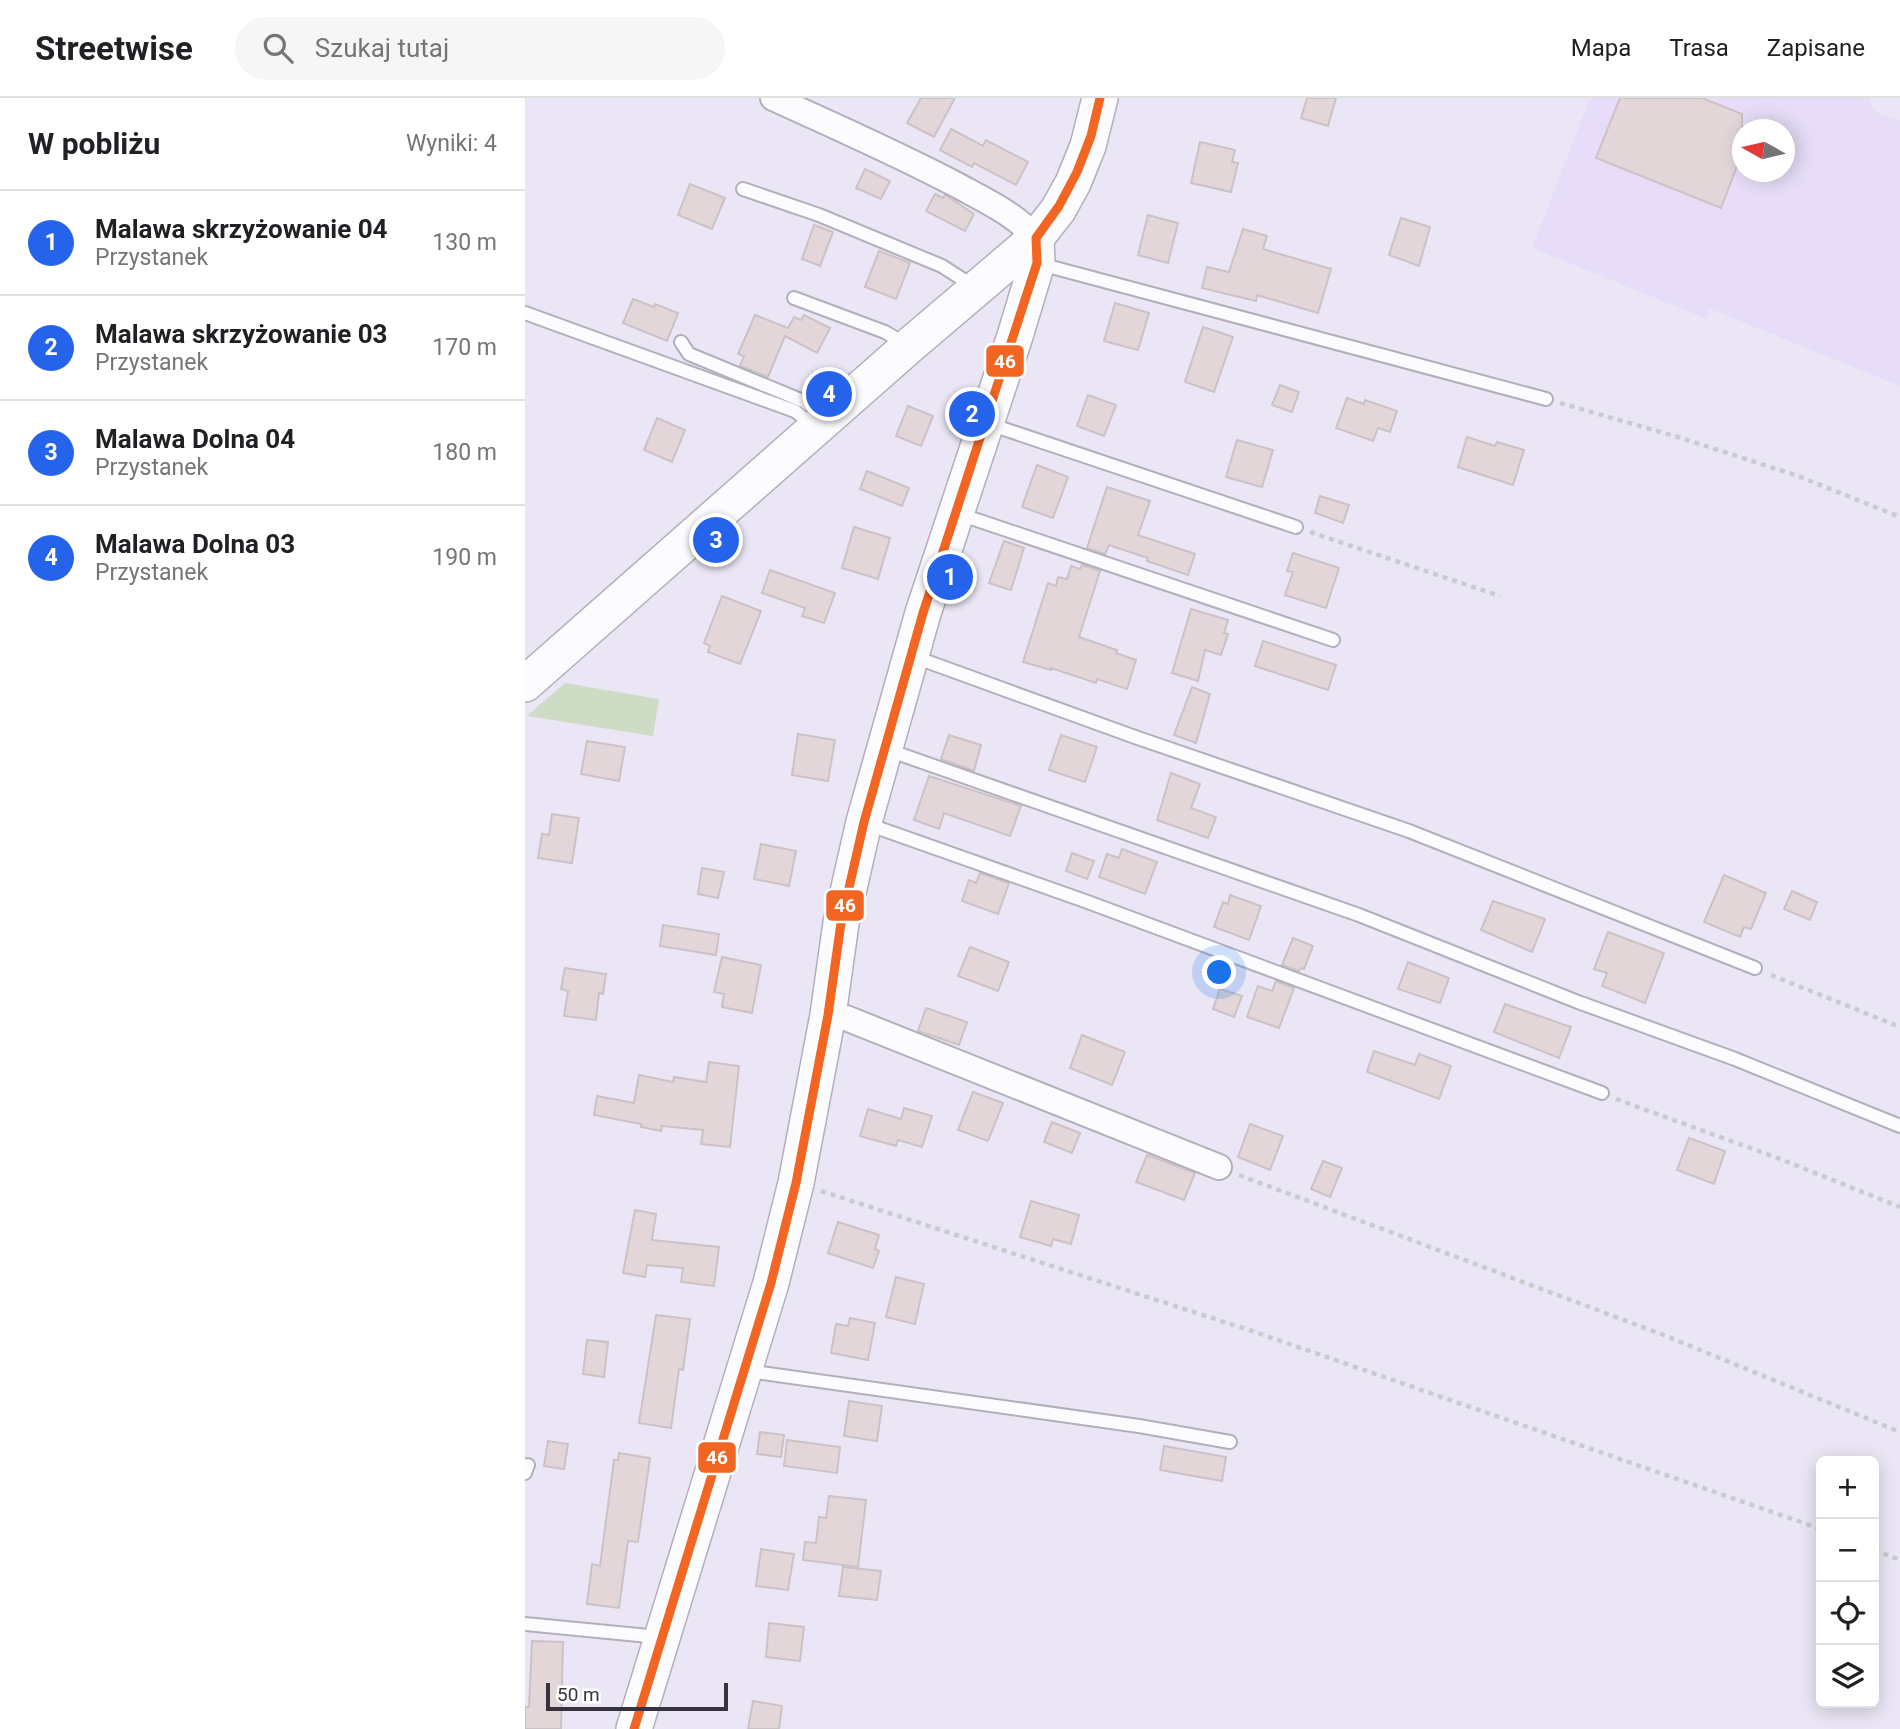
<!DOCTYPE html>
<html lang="pl">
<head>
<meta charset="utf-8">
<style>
	body { margin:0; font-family:Roboto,sans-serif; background:#f6f6f6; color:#202124 }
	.controls { position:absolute; right:21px; bottom:21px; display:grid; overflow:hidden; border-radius:10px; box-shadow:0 4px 18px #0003 }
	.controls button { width:63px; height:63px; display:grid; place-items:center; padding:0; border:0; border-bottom:2px solid #e0e0e0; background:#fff; color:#202124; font:35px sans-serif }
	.compass { position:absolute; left:1207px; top:21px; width:63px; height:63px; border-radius:50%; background:#fff; box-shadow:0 4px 18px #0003; rotate:278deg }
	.scale { position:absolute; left:21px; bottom:18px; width:182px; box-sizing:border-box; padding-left:7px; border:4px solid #36323f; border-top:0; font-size:19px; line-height:24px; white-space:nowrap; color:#36323f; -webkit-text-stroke:5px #fff; paint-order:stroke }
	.you { position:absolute; left:695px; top:875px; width:24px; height:24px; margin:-18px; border:5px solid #fff; border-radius:50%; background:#1a73e8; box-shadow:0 0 0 10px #1a73e833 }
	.badge { display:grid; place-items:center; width:46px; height:46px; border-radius:50%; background:#2563eb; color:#fff; font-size:23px; font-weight:700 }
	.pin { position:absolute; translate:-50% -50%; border:4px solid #fff; box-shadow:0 2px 7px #0006 }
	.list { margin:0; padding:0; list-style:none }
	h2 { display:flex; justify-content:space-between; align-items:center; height:91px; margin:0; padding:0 28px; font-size:30px }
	h2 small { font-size:23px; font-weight:400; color:#757577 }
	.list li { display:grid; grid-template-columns:46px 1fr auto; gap:21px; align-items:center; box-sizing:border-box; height:105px; padding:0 28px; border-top:2px solid #e0e0e0 }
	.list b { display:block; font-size:26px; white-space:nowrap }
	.list p { margin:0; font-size:23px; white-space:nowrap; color:#757577 }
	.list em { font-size:23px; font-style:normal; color:#757577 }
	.icon { flex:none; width:38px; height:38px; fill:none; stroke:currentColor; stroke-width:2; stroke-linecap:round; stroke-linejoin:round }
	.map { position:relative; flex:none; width:1375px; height:1631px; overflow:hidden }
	header { display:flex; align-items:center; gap:42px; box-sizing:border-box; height:98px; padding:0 35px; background:#fff; border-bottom:2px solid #e0e0e0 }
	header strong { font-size:33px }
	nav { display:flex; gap:38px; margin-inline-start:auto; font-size:24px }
	.search { width:490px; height:63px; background:#f6f6f6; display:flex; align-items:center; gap:18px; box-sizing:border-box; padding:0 24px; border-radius:38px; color:#757577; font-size:26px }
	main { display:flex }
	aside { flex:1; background:#fff }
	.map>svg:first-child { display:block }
	.built { fill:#e7ddf9; fill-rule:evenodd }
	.green { fill:#cedcc6 }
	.building { fill:#e2d6d8; stroke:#cbc2c6; stroke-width:2 }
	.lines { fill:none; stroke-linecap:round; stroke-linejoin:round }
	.lane-casing { stroke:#b3aebb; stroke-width:16 }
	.street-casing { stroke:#b3aebb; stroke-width:28 }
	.secondary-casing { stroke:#b3aebb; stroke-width:38 }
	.path { stroke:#cbcacf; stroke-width:4.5; stroke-dasharray:5 5; stroke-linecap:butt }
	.lane { stroke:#fcfbfe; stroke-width:12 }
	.street { stroke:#fcfbfe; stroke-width:24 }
	.secondary { stroke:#fcfbfe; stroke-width:35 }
	.bus-1-casing { stroke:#fff; stroke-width:14 }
	.bus-1 { stroke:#f26522; stroke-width:9 }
	.line-badge { stroke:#fff; stroke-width:2.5 }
	.badge-label { font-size:19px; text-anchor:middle; font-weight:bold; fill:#fff }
</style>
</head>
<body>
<header>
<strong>Streetwise</strong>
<div class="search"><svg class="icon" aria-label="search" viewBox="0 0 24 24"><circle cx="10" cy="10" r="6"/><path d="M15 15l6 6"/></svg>Szukaj tutaj</div>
<nav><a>Mapa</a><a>Trasa</a><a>Zapisane</a></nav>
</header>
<main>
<aside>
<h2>W pobliżu<small>Wyniki: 4</small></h2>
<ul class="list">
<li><span class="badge">1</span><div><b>Malawa skrzyżowanie 04</b><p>Przystanek</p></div><em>130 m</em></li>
<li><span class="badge">2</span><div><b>Malawa skrzyżowanie 03</b><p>Przystanek</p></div><em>170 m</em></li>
<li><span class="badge">3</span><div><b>Malawa Dolna 04</b><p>Przystanek</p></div><em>180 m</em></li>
<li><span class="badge">4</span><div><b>Malawa Dolna 03</b><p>Przystanek</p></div><em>190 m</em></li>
</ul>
</aside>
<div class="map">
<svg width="1375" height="1631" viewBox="0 0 1375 1631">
	<rect width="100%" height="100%" fill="#ebe6f5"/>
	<!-- built -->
	<path class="built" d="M1065 0H1344L1347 10 1353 15 1375 23V288L1185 211 1182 221 1007 150ZM1218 32H1260V74H1218Z"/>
	<!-- green -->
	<path class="green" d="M40 585 134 601 128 638 2 618Z"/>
	<!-- building -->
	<g class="building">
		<path d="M396 0H430L409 39 382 25Z"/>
		<path d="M782 0H811L803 28 776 20Z"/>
		<path d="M1095 0H1177L1217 16V55L1196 110 1071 60Z"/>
		<path d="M426 31 458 48 461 42 503 64 491 87 449 65 447 69 415 52Z"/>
		<path d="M675 44 710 52 707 64 713 65 706 94 666 85Z"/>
		<path d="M340 71 365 83 356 101 331 90Z"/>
		<path d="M165 86 200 100 187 131 153 117Z"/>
		<path d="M410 96 418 100 420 97 449 116 440 133 401 113Z"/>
		<path d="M623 117 653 125 643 165 613 157Z"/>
		<path d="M876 120 905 129 894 168 864 157Z"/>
		<path d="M289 127 308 134 295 168 277 161Z"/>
		<path d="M718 131 742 138 738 151 806 171 793 215 732 197 731 203 677 190 682 169 704 174Z"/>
		<path d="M354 153 385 165 371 201 340 189Z"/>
		<path d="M108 201 129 209 130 206 153 215 142 243 98 225Z"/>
		<path d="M590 205 624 215 613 252 579 243Z"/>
		<path d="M230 217 263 230 269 219 276 222 279 217 305 230 292 255 260 238 243 279 215 268 219 258 213 256Z"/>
		<path d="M678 229 708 239 689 294 660 284Z"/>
		<path d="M755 287 774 294 767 314 747 307Z"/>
		<path d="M563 297 591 307 579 338 552 328Z"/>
		<path d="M822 300 839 306 840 302 872 313 865 334 853 330 848 343 811 330Z"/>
		<path d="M383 308 408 318 396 348 371 338Z"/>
		<path d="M132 320 160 332 147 364 119 352Z"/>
		<path d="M942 339 970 348 972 344 999 352 988 387 933 369Z"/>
		<path d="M712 342 748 352 737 389 701 379Z"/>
		<path d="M512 367 543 379 528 420 497 409Z"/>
		<path d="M342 373 384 390 377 408 335 391Z"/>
		<path d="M582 389 625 403 613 437 670 456 663 477 622 463 623 460 584 447 580 456 562 450Z"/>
		<path d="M795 398 824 407 818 425 790 415Z"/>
		<path d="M329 429 365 440 353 481 317 470Z"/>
		<path d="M479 443 499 450 486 492 464 485Z"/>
		<path d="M768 455 814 470 801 510 760 497 768 474 762 473Z"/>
		<path d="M557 467 575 473 554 539 592 552 591 555 611 562 602 591 572 581 571 585 526 570V572L498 564 523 485 531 488 533 479 542 481 546 468 555 471Z"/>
		<path d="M245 472 310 495 299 525 277 518 280 510 237 495Z"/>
		<path d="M197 498 236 513 215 566 183 554 185 548 179 545Z"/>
		<path d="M666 511 703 522 699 535 703 536 696 557 680 552 673 583 647 575Z"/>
		<path d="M738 543 811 567 803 592 730 568Z"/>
		<path d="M667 589 685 596 671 645 649 637Z"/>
		<path d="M273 636 310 642 303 683 267 677Z"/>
		<path d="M424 637 456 647 449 673 416 661Z"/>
		<path d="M536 637 572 649 560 684 524 672Z"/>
		<path d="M62 643 100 649 94 683 56 676Z"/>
		<path d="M646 675 675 686 666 710 691 719 683 740 632 722Z"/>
		<path d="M404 678 496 708 485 738 419 715 414 731 389 722Z"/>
		<path d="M27 716 54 720 47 765 13 760 17 736 24 737Z"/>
		<path d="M236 746 271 753 264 788 229 781Z"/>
		<path d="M597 751 632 764 620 796 574 779 582 756 594 760Z"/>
		<path d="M547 755 569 763 562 781 541 773Z"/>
		<path d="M177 770 199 774 193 800 173 796Z"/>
		<path d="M455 775 484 785 473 816 437 803 444 782 451 785Z"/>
		<path d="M1199 777 1241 795 1226 831 1219 829 1215 839 1179 824Z"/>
		<path d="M1267 793 1292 804 1285 822 1259 811Z"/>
		<path d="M705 797 736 808 724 842 689 829 698 804 703 806Z"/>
		<path d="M968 803 1020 821 1007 854 956 832Z"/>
		<path d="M138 827 194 836 191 857 135 848Z"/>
		<path d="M1083 834 1139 855 1120 905 1077 888 1082 875 1069 871Z"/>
		<path d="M768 840 788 848 779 871 776 870 774 873 757 867Z"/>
		<path d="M445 849 484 864 473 893 433 878Z"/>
		<path d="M197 859 236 867 227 915 197 909 199 896 189 894Z"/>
		<path d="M883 864 924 880 915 905 873 891Z"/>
		<path d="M40 870 81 876 78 896 74 895 71 922 39 918 43 893 36 891Z"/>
		<path d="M751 883 769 890 754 930 722 919 733 888 747 893Z"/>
		<path d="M695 891 717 898 709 919 688 911Z"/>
		<path d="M980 906 1046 929 1034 960 969 934Z"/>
		<path d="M401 910 442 924 434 947 393 933Z"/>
		<path d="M557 937 600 954 587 987 545 970Z"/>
		<path d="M849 953 890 967 894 956 926 968 914 1001 842 974Z"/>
		<path d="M184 964 214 968 205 1049 176 1046 178 1032 137 1028 136 1033 116 1029V1026L69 1017 72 998 109 1005 114 977 148 984 149 979 181 984Z"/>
		<path d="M448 994 478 1005 463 1043 433 1032Z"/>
		<path d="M379 1010 407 1018 397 1049 373 1042 371 1048 335 1038 343 1011 376 1021Z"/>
		<path d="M527 1024 555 1035 547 1055 519 1044Z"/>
		<path d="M725 1026 758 1038 745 1072 713 1059Z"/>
		<path d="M1164 1040 1200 1053 1189 1086 1152 1072Z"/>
		<path d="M622 1057 670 1075 659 1102 611 1084Z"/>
		<path d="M798 1063 817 1070 805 1099 786 1091Z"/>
		<path d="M506 1103 554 1117 546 1146 528 1141 526 1148 495 1139Z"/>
		<path d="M110 1112 131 1116 127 1142 194 1149 189 1188 156 1184 158 1170 122 1167 120 1179 98 1175Z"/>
		<path d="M313 1124 354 1137 350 1151 354 1153 348 1170 303 1155Z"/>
		<path d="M371 1179 399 1186 390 1226 361 1219Z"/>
		<path d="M131 1217 165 1221 158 1272 154 1271 146 1330 114 1325Z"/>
		<path d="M325 1220 350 1225 343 1262 306 1255 311 1226 323 1228Z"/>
		<path d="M62 1242 83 1244 79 1279 58 1276Z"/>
		<path d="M324 1303 357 1308 352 1343 319 1338Z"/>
		<path d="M235 1334 259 1337 256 1359 232 1356Z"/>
		<path d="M262 1342 315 1349 312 1375 259 1368Z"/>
		<path d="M23 1343 43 1346 39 1371 19 1368Z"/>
		<path d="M639 1348 701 1359 697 1383 635 1372Z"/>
		<path d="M94 1355 125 1360 113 1444 103 1443 94 1510 62 1506 67 1466 75 1468 89 1362H93Z"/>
		<path d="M304 1398 341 1402 333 1469 278 1462 280 1444 291 1445 294 1419 301 1420Z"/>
		<path d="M236 1451 269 1456 263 1492 231 1488Z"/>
		<path d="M318 1469 356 1473 352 1502 314 1498Z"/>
		<path d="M244 1525 279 1529 275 1563 241 1559Z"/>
		<path d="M7 1543 38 1544 36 1631H0V1609H4Z"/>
		<path d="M228 1603 257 1608 254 1631H223Z"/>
	</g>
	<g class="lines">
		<!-- lane casing -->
		<g class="lane-casing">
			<g id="lane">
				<path d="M218 91 294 117 417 168 451 190"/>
				<path d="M515 166 1021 301"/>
				<path d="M269 200 360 234 380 246"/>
				<path d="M0 215 270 313 289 328"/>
				<path d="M156 244 164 256 278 303 300 319"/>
				<path d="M464 326 771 429"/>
				<path d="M434 416 808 542"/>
				<path d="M387 558 610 639 884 733 1230 870"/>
				<path d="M363 652 834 817 1053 904 1210 961 1375 1028"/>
				<path d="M342 726 560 803 1077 995"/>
				<path d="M223 1273 614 1328 705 1344"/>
				<path d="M0 1375 3 1367"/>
				<path d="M0 1526 134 1539"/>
			</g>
		</g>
		<!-- street casing -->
		<g class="street-casing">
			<g id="street">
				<path d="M248 0C310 28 371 55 430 86 459 102 489 115 511 140"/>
				<path d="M303 917 321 920 694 1069"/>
			</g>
		</g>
		<!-- secondary casing -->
		<g class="secondary-casing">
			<g id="secondary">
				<path d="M0 586 384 248 511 140 533 112 548 85 563 48 575 0"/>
				<path d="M109 1631 246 1185 271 1085 303 917 316 825 339 724 398 515 490 238 512 165 511 140"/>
			</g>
		</g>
		<!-- path -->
		<g class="path">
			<path d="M1035 305 1153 339 1273 378 1375 419"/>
			<path d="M785 434 975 498"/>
			<path d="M1246 877 1375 929"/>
			<path d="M1091 1001 1250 1059 1375 1109"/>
			<path d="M714 1077 1136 1236 1375 1334"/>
			<path d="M296 1093 727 1233 1296 1431"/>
			<path d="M1349 1452 1375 1462"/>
		</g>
		<!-- lane -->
		<use href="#lane" class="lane"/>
		<!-- street -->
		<use href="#street" class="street"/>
		<!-- secondary -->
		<use href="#secondary" class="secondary"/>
		<!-- bus-1 casing -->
		<g class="bus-1-casing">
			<path id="bus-1" d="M109 1631 246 1185 271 1085 303 917 316 825 339 724 398 515 512 165 511 140 534 108 552 74 566 38 575 0"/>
		</g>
		<!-- bus-1 -->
		<use href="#bus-1" class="bus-1"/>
	</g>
	<g class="line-badge">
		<rect x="460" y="246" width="40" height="34" rx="7" fill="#f26522"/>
		<rect x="300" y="791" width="40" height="33" rx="7" fill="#f26522"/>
		<rect x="172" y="1343" width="40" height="33" rx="7" fill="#f26522"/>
	</g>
	<g class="badge-label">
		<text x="480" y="270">46</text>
		<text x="320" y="814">46</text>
		<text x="192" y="1366">46</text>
	</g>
</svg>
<div class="controls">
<button>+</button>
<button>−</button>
<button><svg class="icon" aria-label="locate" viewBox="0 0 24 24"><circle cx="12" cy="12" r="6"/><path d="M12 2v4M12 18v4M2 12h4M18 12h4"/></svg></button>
<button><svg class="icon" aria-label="layers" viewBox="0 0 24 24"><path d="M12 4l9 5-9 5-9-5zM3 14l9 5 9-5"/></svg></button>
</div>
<svg class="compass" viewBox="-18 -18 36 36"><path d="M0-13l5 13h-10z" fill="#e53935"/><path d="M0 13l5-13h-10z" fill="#757577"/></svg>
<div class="scale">50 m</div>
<div class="you"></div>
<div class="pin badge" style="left:425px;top:479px">1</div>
<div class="pin badge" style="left:447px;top:316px">2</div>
<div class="pin badge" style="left:191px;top:442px">3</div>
<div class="pin badge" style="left:304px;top:296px">4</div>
</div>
</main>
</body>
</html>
